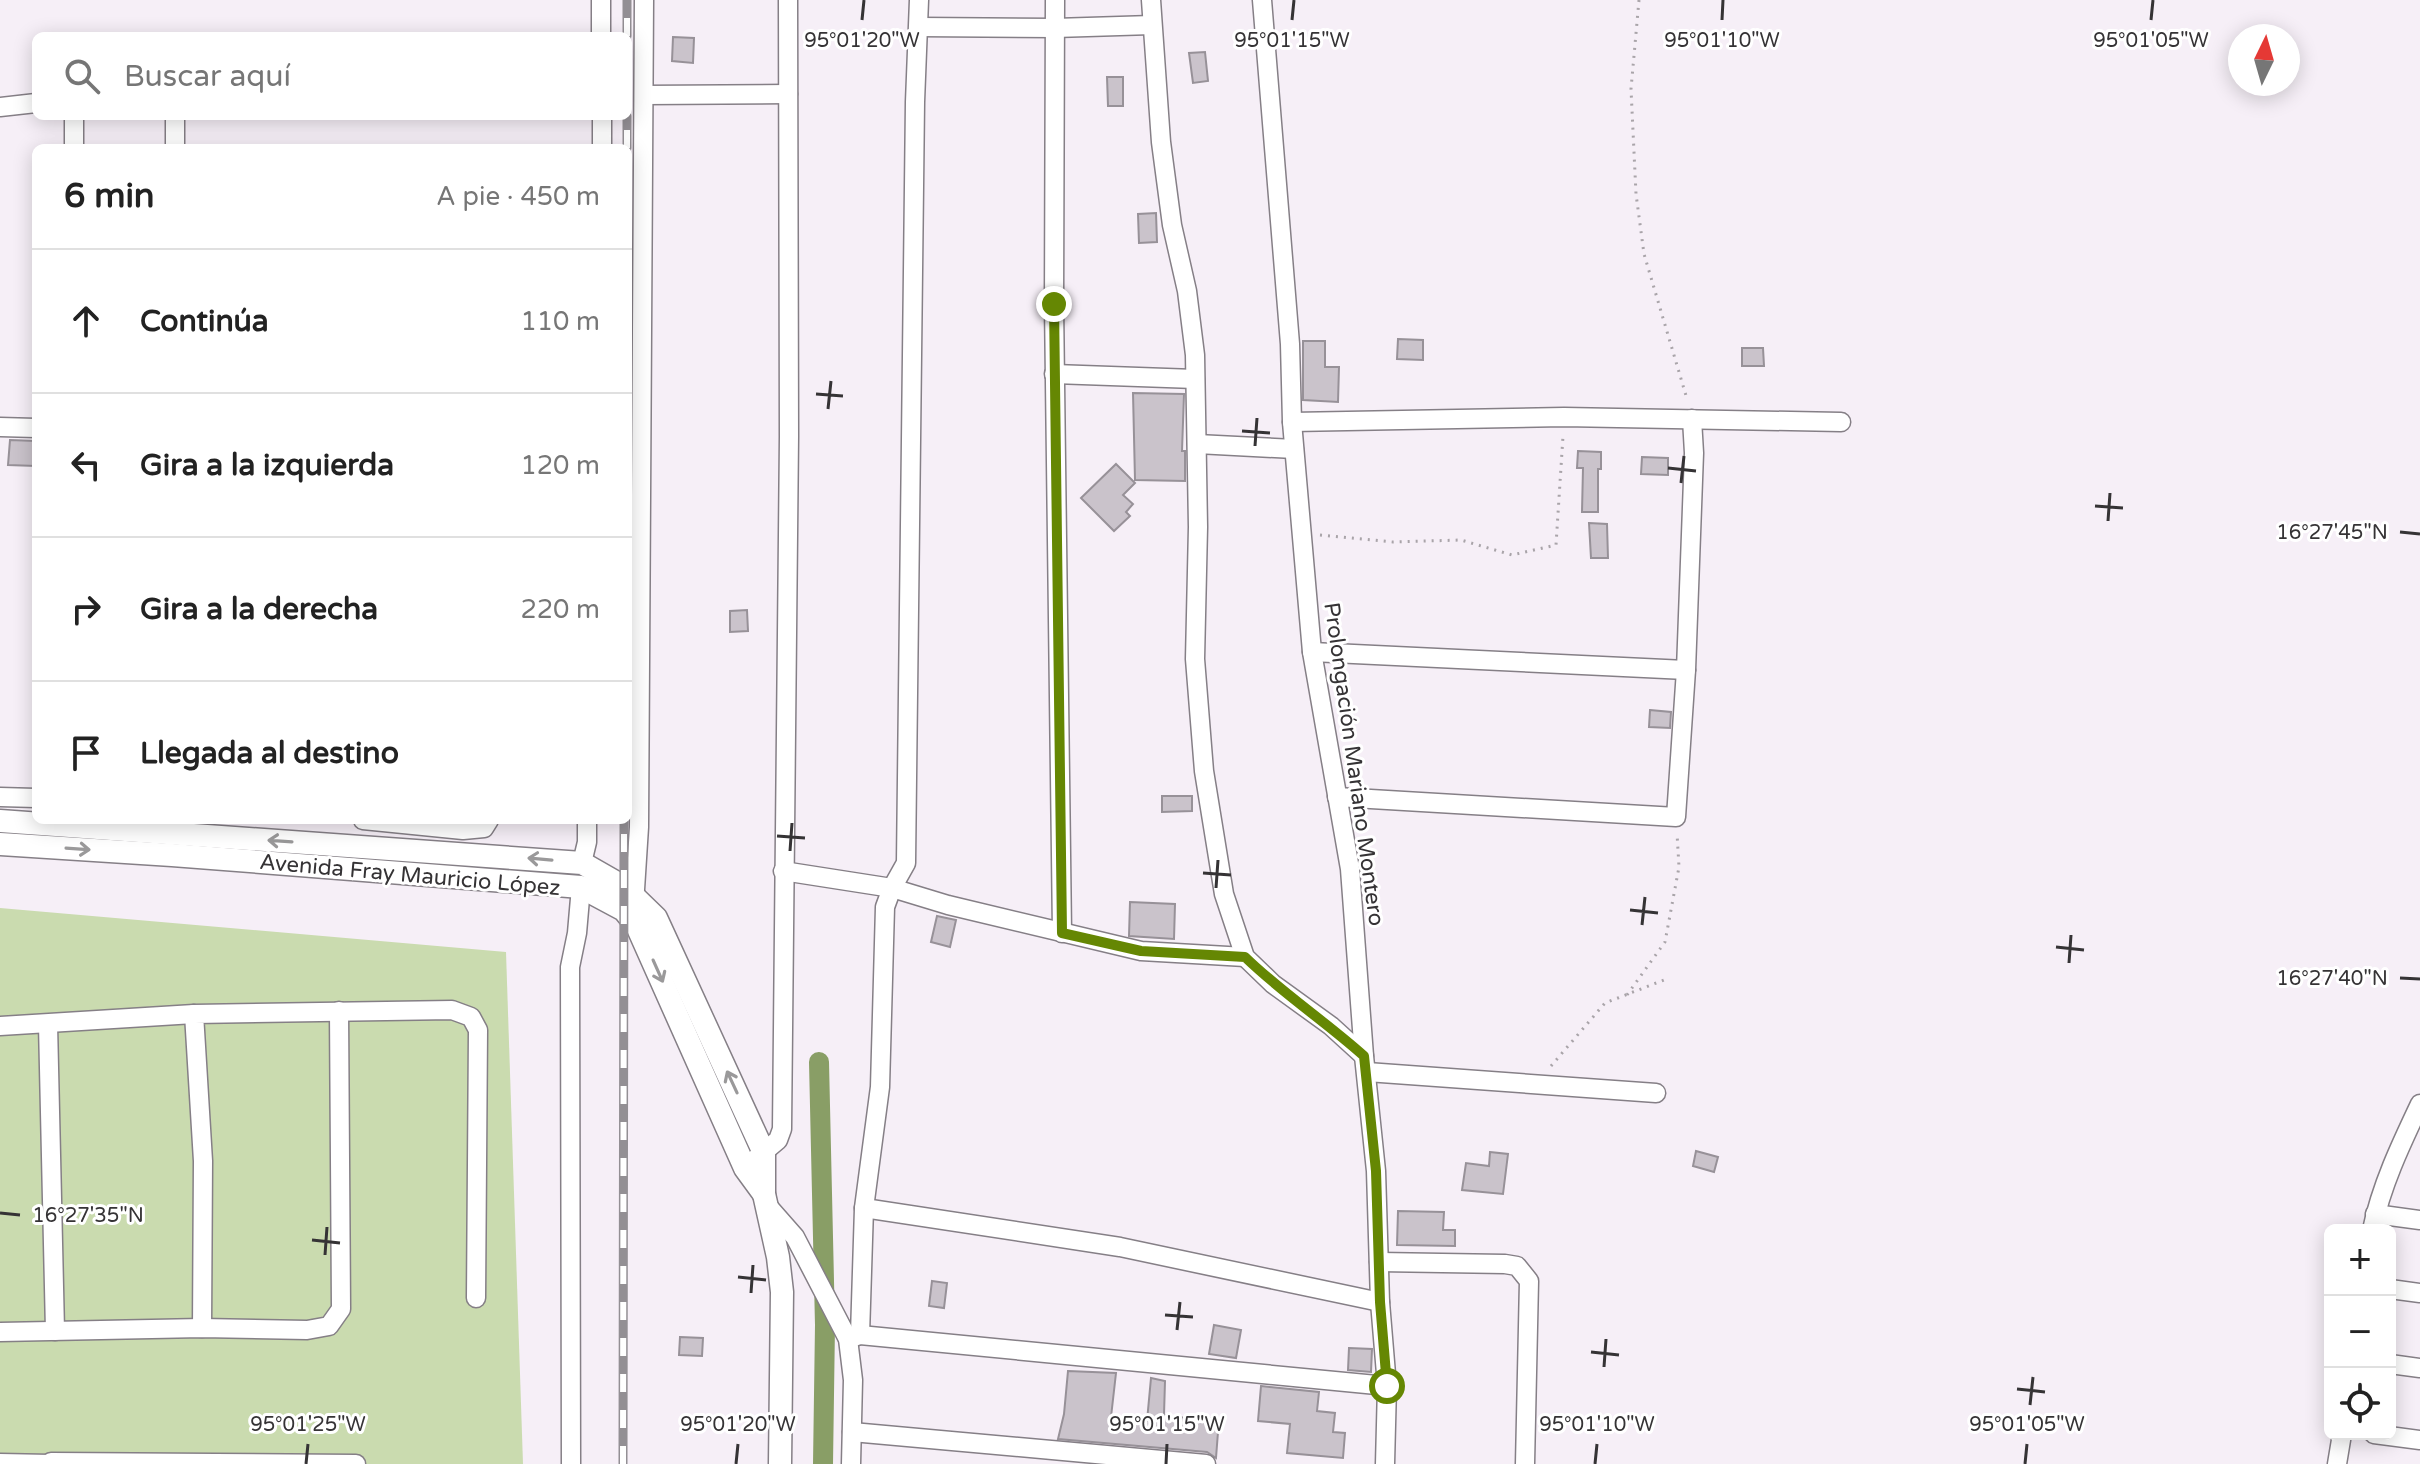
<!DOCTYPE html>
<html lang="es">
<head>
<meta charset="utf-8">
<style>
	body { margin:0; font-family:"Varela Round",sans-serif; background:#f6f6f6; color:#222 }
	.controls { position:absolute; right:24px; bottom:24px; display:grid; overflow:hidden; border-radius:12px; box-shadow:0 4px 20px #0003 }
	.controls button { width:72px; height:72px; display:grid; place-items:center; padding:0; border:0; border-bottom:2px solid #e0e0e0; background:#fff; color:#222; font:40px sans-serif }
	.compass { position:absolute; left:2228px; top:24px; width:72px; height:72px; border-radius:50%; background:#fff; box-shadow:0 4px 20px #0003; rotate:5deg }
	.stop { position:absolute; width:24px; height:24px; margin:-18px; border:6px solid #658703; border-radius:50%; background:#fff }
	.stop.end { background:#658703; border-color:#fff; box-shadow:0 2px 8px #0008 }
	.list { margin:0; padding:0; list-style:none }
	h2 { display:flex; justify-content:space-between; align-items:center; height:104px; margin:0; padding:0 32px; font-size:34px }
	h2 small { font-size:26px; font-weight:400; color:#767676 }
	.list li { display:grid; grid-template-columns:52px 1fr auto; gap:24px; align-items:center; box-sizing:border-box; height:144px; padding:0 32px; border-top:2px solid #e0e0e0 }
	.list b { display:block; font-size:30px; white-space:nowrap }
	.list em { font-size:26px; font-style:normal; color:#767676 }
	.icon { flex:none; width:44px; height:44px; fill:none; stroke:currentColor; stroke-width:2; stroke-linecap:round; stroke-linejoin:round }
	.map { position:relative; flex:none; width:2420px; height:1464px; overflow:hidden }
	.search { position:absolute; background:#fff; box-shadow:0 4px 20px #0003; left:32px; top:32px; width:600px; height:88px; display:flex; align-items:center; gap:20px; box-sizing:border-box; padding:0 28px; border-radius:12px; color:#767676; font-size:30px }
	.panel { position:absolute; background:#fff; box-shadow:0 4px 20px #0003; left:32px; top:144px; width:600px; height:680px; border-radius:12px }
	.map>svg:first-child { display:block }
	.green { fill:#cadbaf }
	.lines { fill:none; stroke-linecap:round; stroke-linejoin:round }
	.canal { stroke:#899e66; stroke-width:20 }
	.building { fill:#cac3cb; stroke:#979198; stroke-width:2 }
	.minor-casing { stroke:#857f86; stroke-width:21 }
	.tertiary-casing { stroke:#857f86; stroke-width:25 }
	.path { stroke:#a9a4a9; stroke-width:3; stroke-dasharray:2 6; stroke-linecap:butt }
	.minor { stroke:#fff; stroke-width:18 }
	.tertiary { stroke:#fff; stroke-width:22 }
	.rail-casing { stroke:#938f94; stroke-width:9 }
	.rail { stroke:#fff; stroke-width:6; stroke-dasharray:18; stroke-linecap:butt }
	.oneway { stroke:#9a999a }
	.route { stroke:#658703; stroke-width:10 }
	.ticks { fill:none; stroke:#353335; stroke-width:3 }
	.labels { text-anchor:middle; stroke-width:6; stroke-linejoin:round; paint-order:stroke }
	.street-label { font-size:22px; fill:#353335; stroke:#fff }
	.ticks-label { font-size:20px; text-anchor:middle; fill:#353335; stroke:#fff; stroke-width:6; stroke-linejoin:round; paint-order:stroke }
</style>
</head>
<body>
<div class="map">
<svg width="2420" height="1464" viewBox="0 0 2420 1464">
	<rect width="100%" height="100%" fill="#f6eff7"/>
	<!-- green -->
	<path class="green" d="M0 908 506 952 523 1464H0Z"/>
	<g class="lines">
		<!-- canal -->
		<path class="canal" d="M819 1062 825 1325 823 1464"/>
	</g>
	<!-- building -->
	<g class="building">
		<path d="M673 37 694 38 693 63 672 61Z"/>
		<path d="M1205 52 1208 81 1193 83 1189 53Z"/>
		<path d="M1107 77H1123V106H1108Z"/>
		<path d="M1156 213 1157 242 1139 243 1138 214Z"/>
		<path d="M1398 339 1423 340V360L1397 359Z"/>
		<path d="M1303 341H1325V367H1339L1338 402 1303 400Z"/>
		<path d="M1742 348H1763L1764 366H1742Z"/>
		<path d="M1133 393 1184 394 1182 451H1185V481L1135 480Z"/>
		<path d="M10 440 36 441V466L8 465Z"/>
		<path d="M1578 451 1601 452V469H1598V512H1582L1583 468H1577Z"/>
		<path d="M1642 457 1668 458V475L1641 474Z"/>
		<path d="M1116 464 1135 483 1123 495 1133 504 1126 512 1130 516 1114 531 1081 498Z"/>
		<path d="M1589 523 1607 524 1608 558H1591Z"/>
		<path d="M747 610 748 631 730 632V611Z"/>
		<path d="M1650 710 1671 712 1670 728 1649 727Z"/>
		<path d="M1162 796H1192V811L1162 812Z"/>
		<path d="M1130 902 1175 904 1174 939 1129 936Z"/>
		<path d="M937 916 956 920 950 947 931 942Z"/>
		<path d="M1696 1151 1718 1157 1714 1172 1693 1166Z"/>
		<path d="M1490 1152 1508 1154 1503 1194 1462 1190 1466 1163 1489 1166Z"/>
		<path d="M1398 1211 1444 1212 1443 1230H1455V1246L1397 1245Z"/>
		<path d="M932 1281 947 1283 944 1308 929 1306Z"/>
		<path d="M1214 1325 1241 1330 1236 1358 1209 1354Z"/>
		<path d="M680 1337 703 1338 702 1356 679 1355Z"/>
		<path d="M1349 1348 1372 1349 1371 1372 1348 1370Z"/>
		<path d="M1068 1371 1116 1373 1111 1417 1147 1421 1151 1378 1165 1381 1164 1415 1201 1420 1202 1417 1219 1419 1216 1458 1207 1452 1058 1439 1064 1414Z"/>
		<path d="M1261 1386 1319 1392 1317 1411 1335 1413 1333 1432 1345 1433 1343 1458 1287 1453 1290 1424 1258 1421Z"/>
	</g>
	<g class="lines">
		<!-- minor casing -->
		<g class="minor-casing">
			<g id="minor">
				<path d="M601 0V36"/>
				<path d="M1055 0 1054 304 1062 933"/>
				<path d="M1151 0 1161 142 1172 225 1187 291 1195 355 1198 527 1195 659 1204 771 1224 894 1245 957 1273 984 1331 1026 1364 1056"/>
				<path d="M1262 0 1290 344 1292 422 1312 652 1350 869 1364 1056 1376 1171 1380 1302 1387 1386 1385 1464"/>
				<path d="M919 27 1055 28 1152 25"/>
				<path d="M644 95 788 94"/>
				<path d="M0 107 36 103"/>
				<path d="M175 116V148"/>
				<path d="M602 116V148"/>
				<path d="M74 148V116"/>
				<path d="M1054 374 1195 379"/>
				<path d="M1292 422 1564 417 1841 422"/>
				<path d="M0 427 36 428"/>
				<path d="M1197 444 1294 449"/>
				<path d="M1312 652 1686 670"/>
				<path d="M0 797 36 798"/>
				<path d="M1337 797 1676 817 1686 670 1694 453 1692 419"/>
				<path d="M363 820 463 830 484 828 489 820"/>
				<path d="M582 863 587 842V820"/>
				<path d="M783 871 892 888 948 905 1141 951 1245 957"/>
				<path d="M634 905 639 827 644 0"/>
				<path d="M48 1024 55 1331"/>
				<path d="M0 1026 194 1014"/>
				<path d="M1367 1072 1656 1093"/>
				<path d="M753 1161 778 1140 782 1129 789 436 788 0"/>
				<path d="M766 1204 795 1237 848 1339 853 1380 851 1464"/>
				<path d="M864 1208 1120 1247 1380 1302"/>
				<path d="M2375 1214 2420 1220"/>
				<path d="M2372 1230C2381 1186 2401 1144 2420 1104"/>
				<path d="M1379 1262 1505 1264 1517 1266 1529 1281 1525 1464"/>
				<path d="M2390 1289 2420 1293"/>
				<path d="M202 1328 203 1161 194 1014 452 1010 471 1017 478 1030 476 1298"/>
				<path d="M0 1332 202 1328 307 1330 329 1326 341 1309 339 1011"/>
				<path d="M860 1335 864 1208 880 1087 885 907 892 888 906 863 915 102 919 0"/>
				<path d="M848 1339 860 1335 1387 1386"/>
				<path d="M2390 1364 2420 1368"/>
				<path d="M852 1432 1206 1464"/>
				<path d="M2374 1434 2420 1440"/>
				<path d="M51 1462 356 1464"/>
				<path d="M0 1463 51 1464"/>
				<path d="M571 1464 570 967 577 933 581 887"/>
				<path d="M2337 1464 2342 1434"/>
			</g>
		</g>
		<!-- tertiary casing -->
		<g class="tertiary-casing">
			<g id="tertiary">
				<path d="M0 821 582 863 624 887 656 918 764 1153V1194L778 1257 782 1292 780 1464"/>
				<path d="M0 844 172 855 581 887 624 910 637 926 745 1168 764 1194"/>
			</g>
		</g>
		<!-- path -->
		<g class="path">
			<path d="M1639 0 1631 89 1636 194 1644 254 1687 399"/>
			<path d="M1320 535 1393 542 1461 540 1512 555 1556 545 1563 436"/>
			<path d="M1627 995 1665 942 1679 867 1677 833"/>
			<path d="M1551 1066 1605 1003 1669 978"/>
		</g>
		<!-- minor -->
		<use href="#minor" class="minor"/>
		<!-- tertiary -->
		<use href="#tertiary" class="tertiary"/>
		<!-- rail casing -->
		<g class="rail-casing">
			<g id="rail">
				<path d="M627 36V0"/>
				<path d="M627 148V116"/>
				<path d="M623 1464 624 820"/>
			</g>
		</g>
		<!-- rail -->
		<use href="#rail" class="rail"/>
	</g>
	<!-- one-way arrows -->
	<defs><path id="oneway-shaft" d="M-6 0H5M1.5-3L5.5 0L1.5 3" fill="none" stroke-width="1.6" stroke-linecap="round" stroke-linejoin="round" transform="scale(2)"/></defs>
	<g class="oneway">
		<use href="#oneway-shaft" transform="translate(280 841) rotate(-176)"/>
		<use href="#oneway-shaft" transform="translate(78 849) rotate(4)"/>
		<use href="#oneway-shaft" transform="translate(540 859) rotate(-175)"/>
		<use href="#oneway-shaft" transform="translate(658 971) rotate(66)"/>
		<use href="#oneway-shaft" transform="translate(732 1082) rotate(-115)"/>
	</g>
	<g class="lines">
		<!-- route -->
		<path class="route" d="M1054 304 1062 933 1141 951 1245 957C1282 993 1325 1021 1364 1056L1376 1171 1380 1302 1387 1386"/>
	</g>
	<!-- ticks -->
	<path class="ticks" d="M862 20 864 0M1292 20 1294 0M1722 20 1723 0M2151 20 2153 0M816 394 843 396M828 409 831 381M1242 431 1270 433M1255 446 1257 418M1668 468 1696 471M1681 483 1684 456M2095 506 2123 508M2108 521 2110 493M2400 532 2420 534M777 836 805 838M790 851 792 823M1203 873 1231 875M1216 888 1218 860M1630 910 1658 913M1642 925 1645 897M2056 947 2084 950M2069 963 2071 935M2400 978 2420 979M0 1213 20 1215M312 1240 340 1243M325 1255 327 1227M738 1277 766 1280M751 1293 753 1265M1165 1315 1193 1317M1177 1330 1180 1302M1591 1352 1619 1355M1604 1367 1606 1339M2017 1389 2045 1392M2030 1405 2033 1377M306 1464 308 1444M736 1464 738 1444M1166 1464 1167 1444M1595 1464 1597 1444M2025 1464 2027 1444"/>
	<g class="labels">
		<!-- street labels -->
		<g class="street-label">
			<text transform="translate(1355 764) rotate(82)" y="8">Prolongación Mariano Montero</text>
			<text transform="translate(410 874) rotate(5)" y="8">Avenida Fray Mauricio López</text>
		</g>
	</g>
	<g class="ticks-label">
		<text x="862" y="47">95°01'20"W</text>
		<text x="1292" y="47">95°01'15"W</text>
		<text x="2151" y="47">95°01'05"W</text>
		<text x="1722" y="47">95°01'10"W</text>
		<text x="2332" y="539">16°27'45"N</text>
		<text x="2332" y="985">16°27'40"N</text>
		<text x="88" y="1222">16°27'35"N</text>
		<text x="308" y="1431">95°01'25"W</text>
		<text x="738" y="1431">95°01'20"W</text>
		<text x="1167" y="1431">95°01'15"W</text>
		<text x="1597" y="1431">95°01'10"W</text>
		<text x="2027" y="1431">95°01'05"W</text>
	</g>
</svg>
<div class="controls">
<button>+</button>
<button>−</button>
<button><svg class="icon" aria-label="locate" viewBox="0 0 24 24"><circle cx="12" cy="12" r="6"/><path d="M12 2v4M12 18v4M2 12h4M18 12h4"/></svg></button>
</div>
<svg class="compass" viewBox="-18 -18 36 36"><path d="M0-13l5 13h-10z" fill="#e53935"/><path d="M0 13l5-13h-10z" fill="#767676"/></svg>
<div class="stop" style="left:1387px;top:1386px"></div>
<div class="stop end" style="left:1054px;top:304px"></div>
<div class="search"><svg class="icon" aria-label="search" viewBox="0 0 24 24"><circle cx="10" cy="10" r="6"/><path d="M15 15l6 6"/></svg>Buscar aquí</div>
<section class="panel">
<h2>6 min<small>A pie · 450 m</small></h2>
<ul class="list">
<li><svg class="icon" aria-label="ahead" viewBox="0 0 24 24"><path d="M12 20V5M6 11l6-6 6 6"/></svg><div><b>Continúa</b></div><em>110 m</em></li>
<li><svg class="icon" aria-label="left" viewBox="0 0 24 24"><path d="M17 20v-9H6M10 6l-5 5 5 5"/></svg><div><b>Gira a la izquierda</b></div><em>120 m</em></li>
<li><svg class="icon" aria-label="right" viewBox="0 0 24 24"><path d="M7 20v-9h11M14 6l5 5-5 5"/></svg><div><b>Gira a la derecha</b></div><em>220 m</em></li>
<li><svg class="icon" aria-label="arrive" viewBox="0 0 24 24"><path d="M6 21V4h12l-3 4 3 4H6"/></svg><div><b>Llegada al destino</b></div></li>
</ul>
</section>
</div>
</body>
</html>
